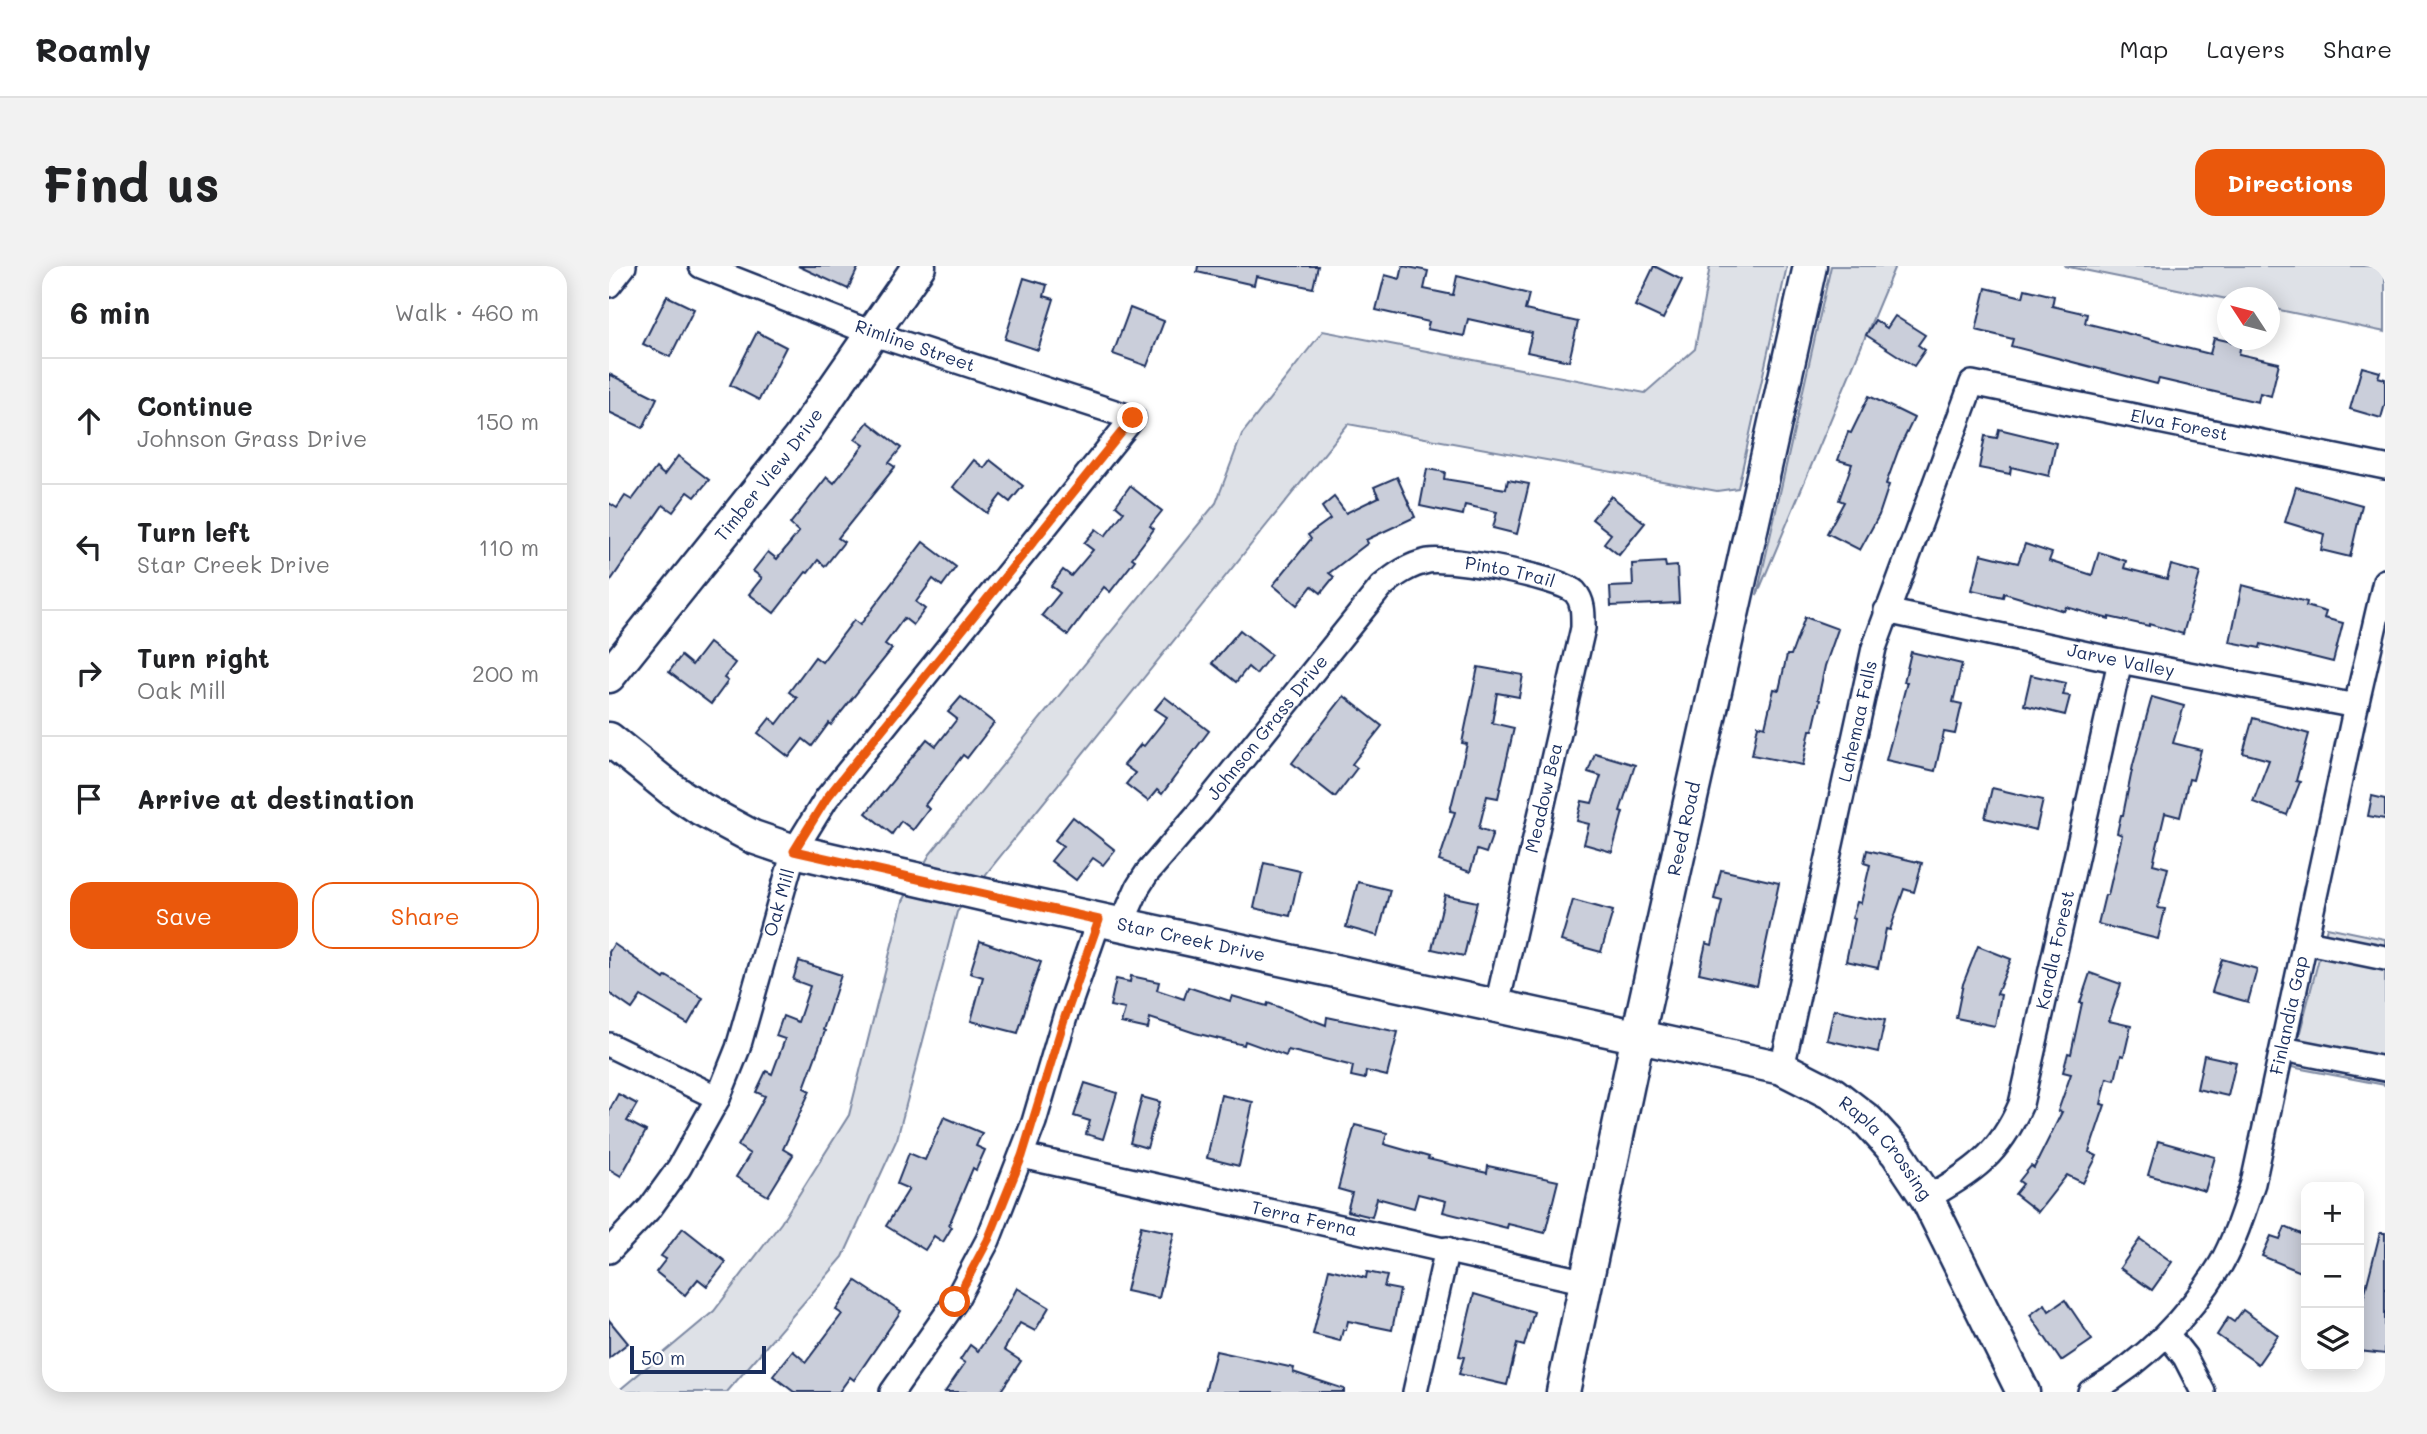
<!DOCTYPE html>
<html lang="en">
<head>
<meta charset="utf-8">
<style>
	body { margin:0; font-family:Mali,sans-serif; background:#f2f2f2; color:#202124 }
	.controls { position:absolute; right:21px; bottom:21px; display:grid; overflow:hidden; border-radius:14px; box-shadow:0 4px 18px #0003 }
	.controls button { width:63px; height:63px; display:grid; place-items:center; padding:0; border:0; border-bottom:2px solid #e0e0e0; background:#fff; color:#202124; font:35px sans-serif }
	.compass { position:absolute; left:1608px; top:21px; width:63px; height:63px; border-radius:50%; background:#fff; box-shadow:0 4px 18px #0003; rotate:306deg }
	.scale { position:absolute; left:21px; bottom:18px; width:136px; box-sizing:border-box; padding-left:7px; border:4px solid #1b2f5e; border-top:0; font-size:19px; line-height:24px; white-space:nowrap; color:#1b2f5e; -webkit-text-stroke:5px #fff; paint-order:stroke }
	.stop { position:absolute; width:21px; height:21px; margin:-16px; border:5px solid #ea580c; border-radius:50%; background:#fff }
	.stop.end { background:#ea580c; border-color:#fff; box-shadow:0 2px 7px #0008 }
	.list { margin:0; padding:0; list-style:none }
	h2 { display:flex; justify-content:space-between; align-items:center; height:91px; margin:0; padding:0 28px; font-size:30px }
	h2 small { font-size:23px; font-weight:400; color:#757577 }
	.list li { display:grid; grid-template-columns:46px 1fr auto; gap:21px; align-items:center; box-sizing:border-box; height:126px; padding:0 28px; border-top:2px solid #e0e0e0 }
	.list b { display:block; font-size:26px; white-space:nowrap }
	.list p { margin:0; font-size:23px; white-space:nowrap; color:#757577 }
	.list em { font-size:23px; font-style:normal; color:#757577 }
	.actions { display:flex; gap:14px; padding:21px 28px }
	.actions a { flex:1; padding:16px 0; border:2px solid #ea580c; border-radius:21px; text-align:center; font-size:24px; color:#ea580c }
	.actions .main { background:#ea580c; color:#fff }
	.icon { flex:none; width:38px; height:38px; fill:none; stroke:currentColor; stroke-width:2; stroke-linecap:round; stroke-linejoin:round }
	.map { position:relative; flex:none; width:1776px; height:1126px; overflow:hidden; border-radius:21px }
	header { display:flex; align-items:center; gap:42px; box-sizing:border-box; height:98px; padding:0 35px; background:#fff; border-bottom:2px solid #e0e0e0 }
	header strong { font-size:33px }
	nav { display:flex; gap:38px; margin-inline-start:auto; font-size:24px }
	.intro { display:flex; align-items:center; justify-content:space-between; box-sizing:border-box; height:168px; padding:0 42px }
	h1 { margin:0; font-size:49px }
	.button { padding:18px 32px; border-radius:21px; background:#ea580c; color:#fff; font-size:24px; font-weight:700 }
	main { display:flex; gap:42px; padding:0 42px }
	aside { flex:1; background:#fff; border-radius:21px; box-shadow:0 4px 18px #0003 }
	.map>svg:first-child { display:block }
	.green { fill:#dee1e7; stroke:#7c88a2; stroke-width:2 }
	.building { fill:#caceda; stroke:#1b2f5e; stroke-width:2 }
	.lines { fill:none; stroke-linecap:round; stroke-linejoin:round }
	.street-casing { stroke:#1b2f5e; stroke-width:28 }
	.secondary-casing { stroke:#1b2f5e; stroke-width:37 }
	.street { stroke:#fff; stroke-width:23 }
	.secondary { stroke:#fff; stroke-width:32 }
	.route { stroke:#ea580c; stroke-width:9 }
	.labels { text-anchor:middle; stroke-width:7; stroke-linejoin:round; paint-order:stroke }
	.street-label { font-size:18px; fill:#1b2f5e; stroke:#fff }
</style>
</head>
<body>
<header>
<strong>Roamly</strong>
<nav><a>Map</a><a>Layers</a><a>Share</a></nav>
</header>
<div class="intro"><h1>Find us</h1><a class="button">Directions</a></div>
<main>
<aside>
<h2>6 min<small>Walk · 460 m</small></h2>
<ul class="list">
<li><svg class="icon" aria-label="ahead" viewBox="0 0 24 24"><path d="M12 20V5M6 11l6-6 6 6"/></svg><div><b>Continue</b><p>Johnson Grass Drive</p></div><em>150 m</em></li>
<li><svg class="icon" aria-label="left" viewBox="0 0 24 24"><path d="M17 20v-9H6M10 6l-5 5 5 5"/></svg><div><b>Turn left</b><p>Star Creek Drive</p></div><em>110 m</em></li>
<li><svg class="icon" aria-label="right" viewBox="0 0 24 24"><path d="M7 20v-9h11M14 6l5 5-5 5"/></svg><div><b>Turn right</b><p>Oak Mill</p></div><em>200 m</em></li>
<li><svg class="icon" aria-label="arrive" viewBox="0 0 24 24"><path d="M6 21V4h12l-3 4 3 4H6"/></svg><div><b>Arrive at destination</b></div></li>
</ul>
<div class="actions"><a class="main">Save</a><a>Share</a></div>
</aside>
<div class="map">
<svg width="1776" height="1126" viewBox="0 0 1776 1126">
	<rect width="100%" height="100%" fill="#fff"/>
	<filter id="ink" filterUnits="userSpaceOnUse"><feTurbulence type="fractalNoise" baseFrequency=".0143" numOctaves="2"/><feDisplacementMap in="SourceGraphic" scale="14" xChannelSelector="R" yChannelSelector="G"/><feConvolveMatrix kernelMatrix="1 2 1 2 8 2 1 2 1" color-interpolation-filters="sRGB"/></filter>
	<g filter="url(#ink)">
		<!-- green -->
		<g class="green">
			<path d="M1101 0H1178L1129 222 1108 225 739 158 381 603 348 646 288 873 234 991 118 1126H8L105 1045 172 957 240 849 294 635 321 588 607 237 633 168 714 65 1036 127 1086 83Z"/>
			<path d="M1222 0H1286L1148 329Z"/>
			<path d="M1455 0H1776V66L1661 42 1660 32H1618V33Z"/>
			<path d="M1718 661 1776 673V819L1682 801Z"/>
		</g>
		<!-- building -->
		<g class="building">
			<path d="M189 0H250L239 23Z"/>
			<path d="M589 0H709L704 22 647 10 645 19 588 6Z"/>
			<path d="M794 0 819 5 815 23 844 29 848 10 920 28 916 44 969 56 960 95 918 86 923 67 859 53 855 70 818 63 820 56 767 44 776 9 791 13Z"/>
			<path d="M1045 0 1073 14 1054 53 1026 40Z"/>
			<path d="M415 12 438 19 435 30 445 33 429 84 396 73Z"/>
			<path d="M1377 22 1414 31 1416 23 1445 30 1443 40 1478 48 1476 57 1601 88 1605 72 1632 78 1630 88 1670 97 1662 130 1651 127 1649 136 1550 113 1548 118 1402 80 1404 73 1367 64Z"/>
			<path d="M58 30 85 43 61 91 34 78Z"/>
			<path d="M521 42 555 55 538 100 504 88Z"/>
			<path d="M1286 50 1316 69 1309 79 1316 84 1305 100 1257 69 1266 54 1278 62Z"/>
			<path d="M148 66 177 81 150 134 121 119Z"/>
			<path d="M1753 101 1771 106 1769 111 1776 113V138L1772 152 1741 143Z"/>
			<path d="M0 108 48 132 34 162 0 146Z"/>
			<path d="M1260 130 1305 152 1289 185 1277 218 1280 219 1270 249 1251 284 1218 267 1235 236 1230 234 1243 198 1229 194 1239 166 1242 167Z"/>
			<path d="M259 156 292 182 280 197 286 201 229 272 235 276 216 300 209 294 199 307 197 306 165 347 140 328 153 312 144 305 159 286 168 293 190 266 181 258 218 211 225 217 255 179 246 173Z"/>
			<path d="M1390 163 1447 177 1440 210 1402 201 1401 208 1370 202 1376 170 1388 172Z"/>
			<path d="M69 190 100 214 86 231 79 226 64 246 54 239 0 317V237L8 242 16 230 23 234 47 202 55 209Z"/>
			<path d="M365 194 375 202 381 194 414 220 401 236 392 229 378 247 344 221Z"/>
			<path d="M818 203 836 206 835 213 897 223 899 214 920 218 908 268 884 262 888 246 856 239 854 249 811 240Z"/>
			<path d="M788 211 806 251 757 274 759 277 720 307 725 311 712 327 703 320 688 339 664 319 702 273 699 269 721 253 713 241 725 231 737 247 770 231 765 221Z"/>
			<path d="M521 220 553 245 541 260 545 263 523 292 526 294 501 326 495 321 459 369 433 349 451 327 442 320 454 304 462 310 484 284 475 277 487 263 496 270 515 246 507 239Z"/>
			<path d="M1687 221 1753 239 1741 291 1712 284 1715 268 1676 256Z"/>
			<path d="M1002 230 1036 257 1010 289 995 277 1002 268 983 253Z"/>
			<path d="M314 276 347 301 333 320 324 313 307 336 316 343 304 359 295 352 276 378 283 383 222 459 220 457 203 480 194 473 180 491 149 467 161 452 168 458 188 432 180 426 206 391 213 396 245 354 251 359Z"/>
			<path d="M1416 278 1443 287 1440 295 1483 309 1490 286 1517 295 1515 302 1558 313 1562 299 1591 307 1574 368 1540 358V360L1500 351V353L1457 341 1455 345 1395 327 1394 331 1363 324 1372 288 1409 297Z"/>
			<path d="M1056 296 1057 301 1068 300 1070 337 1002 340 1001 321 1024 320 1023 298Z"/>
			<path d="M1633 319 1698 336 1697 340 1717 346 1715 352 1734 357 1724 396 1652 378 1651 382 1621 376Z"/>
			<path d="M1196 351 1229 363 1216 400 1209 433 1211 434 1204 464H1201L1194 499 1143 489 1149 459 1156 461 1165 423 1170 424 1178 389H1182Z"/>
			<path d="M631 364 662 389 647 408 639 401 627 416 603 397Z"/>
			<path d="M100 377 126 397 115 412 119 415 102 438 60 406 72 390 83 399Z"/>
			<path d="M1302 386 1353 398 1344 436 1353 438 1346 468 1335 466 1326 505 1277 494 1298 416H1295Z"/>
			<path d="M869 401 914 409 910 431 888 427 883 457 905 462 889 532 878 530 870 562 884 567 877 587 868 584 861 606 830 595 846 546 841 545 858 478 853 477Z"/>
			<path d="M1422 409 1457 417 1454 429 1461 430 1456 449 1415 439Z"/>
			<path d="M735 430 773 460 743 498 748 502 726 531 683 497Z"/>
			<path d="M352 431 385 457 358 492 354 489 316 539 320 543 304 564 292 555 283 568 257 547 318 473 327 480 348 453 339 446Z"/>
			<path d="M556 431 600 465 553 528 548 524 539 535 517 518 526 507 515 499 532 478 535 480 558 451 546 443Z"/>
			<path d="M1543 431 1575 440 1564 477 1592 484 1584 514 1580 513 1571 551 1556 547 1544 598 1559 602 1549 642 1556 643 1549 673 1489 658 1496 629H1499L1513 569 1508 567 1512 549H1514L1524 499Z"/>
			<path d="M1644 452 1700 468 1687 515 1691 516 1678 549 1644 536 1660 494 1634 487Z"/>
			<path d="M986 487 1026 499 1011 545 1014 546 1003 586 975 578 980 558 968 555 973 535 983 537 992 510 979 506Z"/>
			<path d="M1383 522 1434 534 1427 564 1376 552Z"/>
			<path d="M1763 530 1776 533V553L1759 550Z"/>
			<path d="M464 551 506 584 494 599 484 592 467 614 442 595 454 580 446 574Z"/>
			<path d="M1258 584 1313 597 1305 626 1295 623 1281 664 1277 663 1269 702 1237 695 1246 653 1243 652 1248 636 1252 637 1261 599 1255 597Z"/>
			<path d="M655 597 691 605 681 650 645 642Z"/>
			<path d="M1112 604 1170 617 1148 720 1090 707 1097 677 1103 679 1113 635 1105 633Z"/>
			<path d="M749 616 781 624 769 670 737 661Z"/>
			<path d="M836 629 868 636 855 690 823 683Z"/>
			<path d="M964 634 1004 645 992 686 952 675Z"/>
			<path d="M371 675 432 696 421 727 409 767 362 755 374 711 361 707Z"/>
			<path d="M5 678 55 713 57 710 94 732 79 758 32 730 23 743 0 727V686Z"/>
			<path d="M1369 680 1402 693 1388 728 1392 729 1386 760 1347 752 1354 718Z"/>
			<path d="M1613 693 1648 703 1639 736 1603 726Z"/>
			<path d="M190 695 232 709 214 764 216 765 195 822 201 825 174 883 184 889 159 930 127 911 141 888 129 880 156 830 147 826 157 805 163 808 176 773 167 770 174 750 189 756 201 720 184 714Z"/>
			<path d="M1481 707 1512 718 1500 755 1522 760 1515 790 1512 789 1506 814 1498 812 1492 838 1496 839 1480 886 1488 890 1474 917 1458 909 1429 946 1406 928 1414 918 1410 915 1422 900 1425 902 1453 846 1449 845 1462 808 1454 806 1459 787 1462 788 1473 737H1471Z"/>
			<path d="M522 710 550 716 548 724 575 733 579 721 621 735 623 730 658 740 659 737 717 759 718 751 789 766 778 810 757 805 756 813 742 810 744 800 679 784 677 790 636 775 635 779 586 767 541 752 539 763 512 757 516 743 501 740 507 713 521 716Z"/>
			<path d="M1225 743 1276 754 1269 786 1218 774Z"/>
			<path d="M1595 789 1627 796 1619 830 1588 823Z"/>
			<path d="M476 817 508 827 494 873 477 868 481 855 465 850Z"/>
			<path d="M9 828 28 838 18 855 37 865 12 910 0 903V845Z"/>
			<path d="M612 829 644 836 630 900 598 892Z"/>
			<path d="M533 831 551 836 538 882 521 877Z"/>
			<path d="M335 851 373 867 367 880 376 884 367 904 364 902 340 959 343 961 334 976 325 970 316 984 277 960 300 923 288 918 300 887 316 894Z"/>
			<path d="M746 859 778 867 775 878 820 891 819 893 878 907 879 900 949 915 936 967 899 958 898 962 834 946 837 935 809 928 805 942 768 932 763 951 738 945 743 927 729 923Z"/>
			<path d="M1549 875 1606 891 1596 925 1539 909Z"/>
			<path d="M532 960 565 967 550 1032 517 1025Z"/>
			<path d="M1676 961 1697 970V1008L1653 990 1662 970 1671 973Z"/>
			<path d="M74 962 117 996 98 1020 89 1013 76 1029 47 1006 57 993 52 990Z"/>
			<path d="M1771 967H1776V1088L1750 1085V1049Z"/>
			<path d="M1531 973 1563 996 1543 1024 1511 1002Z"/>
			<path d="M720 1003 757 1012 758 1006 778 1010 775 1021 791 1024 783 1064 739 1055 737 1064H734L731 1075 704 1068Z"/>
			<path d="M247 1015 292 1045 245 1114 241 1111 230 1126H185L164 1110 184 1085 197 1096 233 1048 227 1044Z"/>
			<path d="M408 1022 440 1041 426 1065 411 1057 395 1084 412 1095 391 1126H336L356 1097 351 1094 361 1079 369 1085 392 1052Z"/>
			<path d="M865 1028 925 1046 915 1080 908 1078 898 1119 850 1108 855 1091 850 1090Z"/>
			<path d="M1456 1034 1483 1074 1452 1095 1421 1049 1436 1038 1440 1045Z"/>
			<path d="M1634 1044 1669 1069 1649 1098 1608 1069 1619 1052 1625 1056Z"/>
			<path d="M0 1054 19 1077 0 1092Z"/>
			<path d="M607 1085 685 1102 684 1106 735 1123V1126H596Z"/>
		</g>
		<g class="lines">
			<!-- street casing -->
			<g class="street-casing">
				<g id="street">
					<path d="M0 19 15 0"/>
					<path id="s1" d="M1277 345 1511 395 1747 440"/>
					<path id="s2" d="M512 659 529 621 538 607 594 542 772 321C786 309 800 299 819 295 841 291 950 311 966 326 975 336 974 349 974 362L888 739"/>
					<path d="M1698 676 1776 692"/>
					<path d="M0 779 109 832"/>
					<path d="M1674 783 1776 803"/>
					<path id="s3" d="M1173 802 1265 382 1363 117 1776 201"/>
					<path id="s4" d="M413 890 978 1016"/>
					<path id="s5" d="M1318 932C1365 905 1390 889 1412 838L1511 395"/>
					<path id="s6" d="M0 985 41 942 70 902 109 832 129 782 185 585 217 533 524 152 265 68 92 0"/>
					<path d="M1558 1068 1576 1091 1594 1126"/>
					<path d="M283 1126 346 1036 379 974 425 856 456 751 490 654"/>
					<path d="M806 1126 838 983"/>
					<path id="s7" d="M1481 1126C1535 1097 1580 1050 1612 998 1626 973 1635 944 1644 917L1747 440 1776 315"/>
				</g>
			</g>
			<!-- secondary casing -->
			<g class="secondary-casing">
				<g id="secondary">
					<path id="s8" d="M0 410 190 173 310 0"/>
					<path id="s9" d="M0 473 62 523 92 543 144 571 185 585 381 630 1173 802 1224 828 1259 855 1288 887 1318 932 1414 1126"/>
					<path id="s10" d="M954 1126 1033 751 1201 0"/>
				</g>
			</g>
			<!-- street -->
			<use href="#street" class="street"/>
			<!-- secondary -->
			<use href="#secondary" class="secondary"/>
		</g>
	</g>
	<g class="lines" filter="url(#ink)">
		<!-- route -->
		<path class="route" d="M346 1036 379 974 413 890 456 751 490 654 185 585 217 533 524 152"/>
	</g>
	<g class="labels">
		<!-- street labels -->
		<g class="street-label">
			<text transform="translate(306 80) rotate(19)" y="6">Rimline Street</text>
			<text dy="6" stroke="none"><textPath href="#s3" startOffset="924">Elva Forest</textPath></text>
			<text dy="6" stroke="none"><textPath href="#s8" startOffset="257">Timber View Drive</textPath></text>
			<text dy="6" stroke="none"><textPath href="#s2" startOffset="565">Pinto Trail</textPath></text>
			<text dy="6" stroke="none"><textPath href="#s1" startOffset="240">Jarve Valley</textPath></text>
			<text dy="6" stroke="none"><textPath href="#s3" startOffset="355">Lahemaa Falls</textPath></text>
			<text dy="6" stroke="none"><textPath href="#s2" startOffset="247">Johnson Grass Drive</textPath></text>
			<text transform="translate(935 532) rotate(-77)" y="6">Meadow Bea</text>
			<text dy="6" stroke="none"><textPath href="#s10" startOffset="576">Reed Road</textPath></text>
			<text dy="6" stroke="none"><textPath href="#s6" startOffset="394">Oak Mill</textPath></text>
			<text dy="6" stroke="none"><textPath href="#s9" startOffset="625">Star Creek Drive</textPath></text>
			<text dy="6" stroke="none"><textPath href="#s5" startOffset="294">Kardla Forest</textPath></text>
			<text dy="6" stroke="none"><textPath href="#s7" startOffset="444">Finlandia Gap</textPath></text>
			<text dy="6" stroke="none"><textPath href="#s9" startOffset="1363">Rapla Crossing</textPath></text>
			<text dy="6" stroke="none"><textPath href="#s4" startOffset="289">Terra Ferna</textPath></text>
		</g>
	</g>
</svg>
<div class="controls">
<button>+</button>
<button>−</button>
<button><svg class="icon" aria-label="layers" viewBox="0 0 24 24"><path d="M12 4l9 5-9 5-9-5zM3 14l9 5 9-5"/></svg></button>
</div>
<svg class="compass" viewBox="-18 -18 36 36"><path d="M0-13l5 13h-10z" fill="#e53935"/><path d="M0 13l5-13h-10z" fill="#757577"/></svg>
<div class="scale">50 m</div>
<div class="stop" style="left:346px;top:1036px"></div>
<div class="stop end" style="left:524px;top:152px"></div>
</div>
</main>
</body>
</html>
